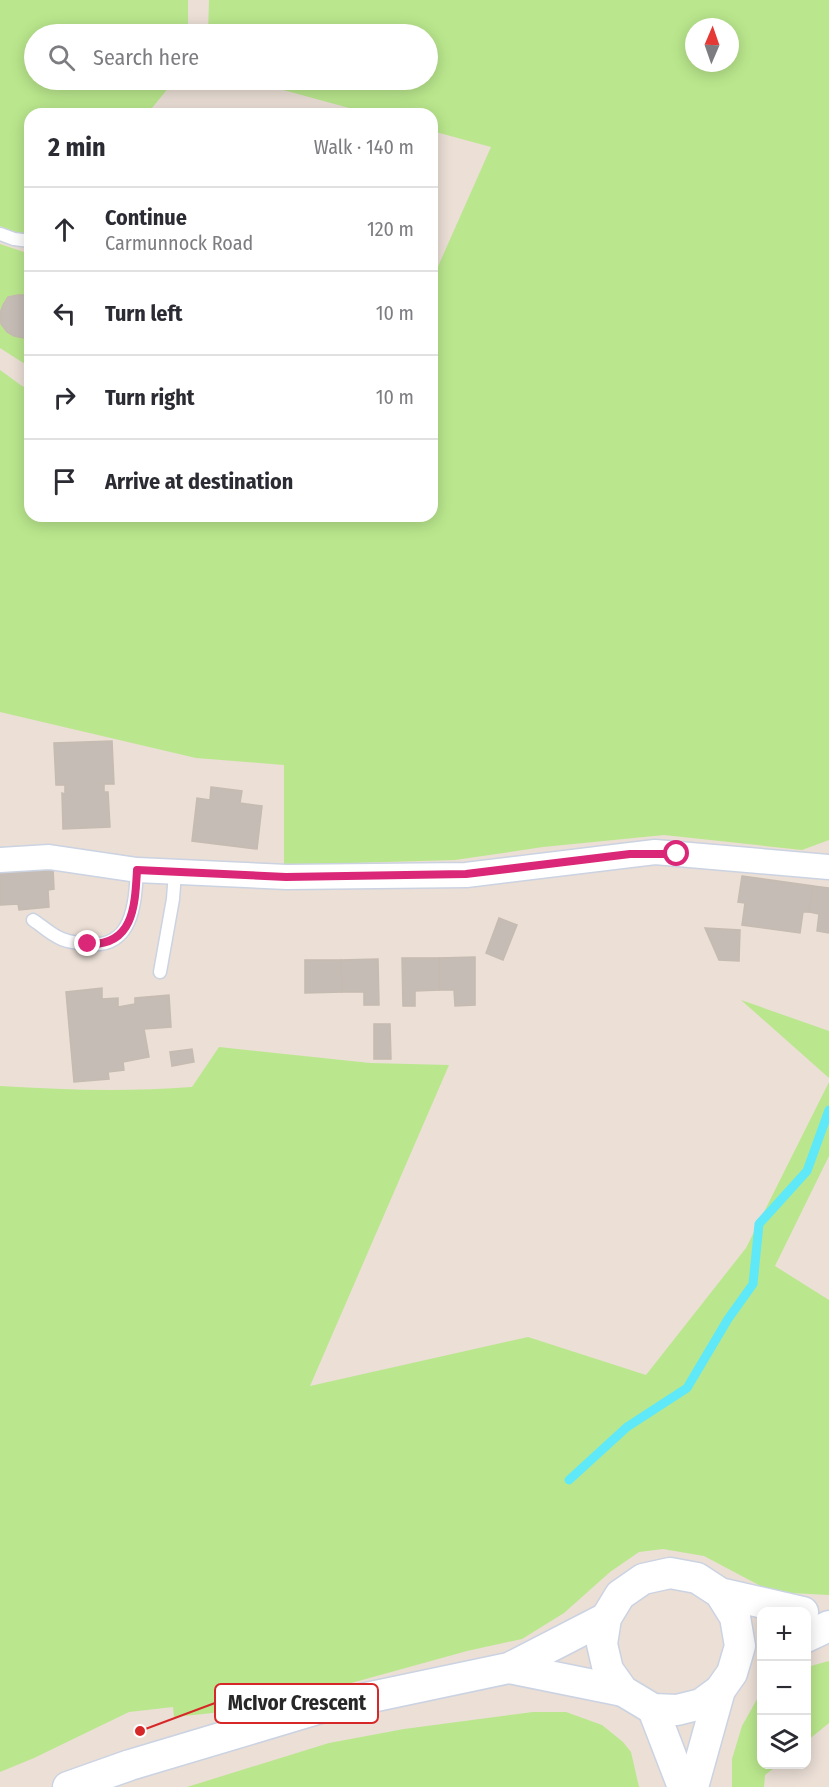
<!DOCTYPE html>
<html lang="en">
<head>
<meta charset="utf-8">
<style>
	body { margin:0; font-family:"Fira Sans Condensed",sans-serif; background:#f2f2f3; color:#2b2b33 }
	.controls { position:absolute; right:18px; bottom:18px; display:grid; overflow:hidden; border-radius:12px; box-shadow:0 3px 15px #0003 }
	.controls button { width:54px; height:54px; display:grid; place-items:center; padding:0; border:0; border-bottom:2px solid #e1e1e2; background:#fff; color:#2b2b33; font:30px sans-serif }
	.compass { position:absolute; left:685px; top:18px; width:54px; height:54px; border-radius:50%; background:#fff; box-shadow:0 3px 15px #0003; rotate:2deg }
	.stop { position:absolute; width:18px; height:18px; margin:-14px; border:4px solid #db2777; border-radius:50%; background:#fff }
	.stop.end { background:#db2777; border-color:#fff; box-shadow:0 2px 6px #0008 }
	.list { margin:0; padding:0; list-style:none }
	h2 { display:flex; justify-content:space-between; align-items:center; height:78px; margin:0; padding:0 24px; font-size:26px }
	h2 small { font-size:20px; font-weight:400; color:#7c7c81 }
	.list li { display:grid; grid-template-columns:39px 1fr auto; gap:18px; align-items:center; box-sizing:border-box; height:84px; padding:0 24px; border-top:2px solid #e1e1e2 }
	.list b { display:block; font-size:22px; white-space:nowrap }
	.list p { margin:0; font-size:20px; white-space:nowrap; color:#7c7c81 }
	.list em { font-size:20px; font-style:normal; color:#7c7c81 }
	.icon { flex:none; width:33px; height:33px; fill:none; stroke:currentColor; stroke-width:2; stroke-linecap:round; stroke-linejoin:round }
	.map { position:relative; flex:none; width:829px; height:1787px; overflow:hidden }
	.search { position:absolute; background:#fff; box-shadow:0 3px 15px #0003; left:24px; top:24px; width:414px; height:66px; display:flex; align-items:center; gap:15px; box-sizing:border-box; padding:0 21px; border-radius:33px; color:#7c7c81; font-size:22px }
	.panel { position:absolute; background:#fff; box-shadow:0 3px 15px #0003; left:24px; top:108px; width:414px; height:414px; border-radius:18px }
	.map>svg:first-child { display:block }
	.green { fill:#bae78d; fill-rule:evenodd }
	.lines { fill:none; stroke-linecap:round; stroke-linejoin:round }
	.stream { stroke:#5ee8f8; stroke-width:9 }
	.building { fill:#c6bcb6; stroke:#c6bbb0; stroke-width:1.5 }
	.service-casing { stroke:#cbd3e2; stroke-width:15 }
	.minor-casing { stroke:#cbd3e2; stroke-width:27 }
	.tertiary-casing { stroke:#cbd3e2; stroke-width:33 }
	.service { stroke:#fff; stroke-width:12 }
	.minor { stroke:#fff; stroke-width:24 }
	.tertiary { stroke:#fff; stroke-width:30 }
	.route { stroke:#db2777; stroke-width:8 }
	.leader { fill:none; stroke:#d62828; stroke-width:2 }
	.callout-dot { fill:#d62828; stroke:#fff; stroke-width:2 }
	.callout { fill:#fff; stroke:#d62828; stroke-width:2 }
	.callout-label { font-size:21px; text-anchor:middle; font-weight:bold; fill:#272727 }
</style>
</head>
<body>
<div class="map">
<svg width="829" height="1787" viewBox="0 0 829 1787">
	<rect width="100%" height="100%" fill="#ebdfd6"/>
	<!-- green -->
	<g class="green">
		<path d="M0 0H188V34H34V80H175L147 114H30V234L18 233 0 226Z"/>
		<path d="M209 0H829V840L802 850 664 835 543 847 455 860 284 865V765L196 758 0 712V370L22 386 30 389V516H432V280L491 147 432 131V114H371L247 80H428V34H208ZM694 27H730V63H694Z"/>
		<path d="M0 244 30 254V335L25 364 0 348Z"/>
		<path d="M741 1000 829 1031V1078Z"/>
		<path d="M219 1047 370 1063 449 1065 310 1386 528 1337 646 1375 746 1248 829 1082V1156L775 1266 829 1300V1595L772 1592 704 1556 663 1549 639 1552 610 1572 564 1613 522 1639 467 1651 261 1708 174 1717 173 1707 129 1712 34 1758 0 1772V1086C64 1090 128 1092 192 1087Z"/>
		<path d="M829 1661V1723L807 1741V1667Z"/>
		<path d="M761 1692 762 1764 778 1765 765 1775 764 1787H732V1759L742 1726Z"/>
		<path d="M533 1712H566L602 1725 623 1742 631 1752 639 1787H187L329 1743 404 1729Z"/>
	</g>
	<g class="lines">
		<!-- stream -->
		<path class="stream" d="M569 1480 627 1427 687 1388 728 1319 753 1284 759 1224 807 1171 829 1110"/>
	</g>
	<!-- building -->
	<g class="building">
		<path d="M18 295H30V339L14 336 7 332 1 324 0 313 3 305 8 297Z"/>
		<path d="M112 741 114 784H104V792H108L110 827 63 829 62 793 65 794V785H56L54 743Z"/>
		<path d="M211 787 242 791 240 803 262 806 257 849 192 841 197 798 210 800Z"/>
		<path d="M53 868 54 889 48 890 49 907 19 910 18 904 0 905V873Z"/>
		<path d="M742 876 813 886 809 912H803L800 933 742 925 745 903 738 902Z"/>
		<path d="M813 886 829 888V933L817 931 819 914 809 912Z"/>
		<path d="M499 918 517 925 503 960 486 953Z"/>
		<path d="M705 928 740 930 739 961 719 960Z"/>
		<path d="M475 957V1005L455 1006 454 990H439V958Z"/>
		<path d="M402 958H439V990L415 991V1006H403Z"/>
		<path d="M378 959 379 1005H364V992H342L341 960Z"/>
		<path d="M305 960H341L342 992 305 993Z"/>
		<path d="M102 988V999L118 998V1007L135 1004V998L169 995 171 1027 144 1029 149 1057 123 1062 124 1070 108 1072 109 1079 74 1082 66 992Z"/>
		<path d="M374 1024H390L391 1059H374Z"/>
		<path d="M192 1049 194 1062 172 1066 170 1052Z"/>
	</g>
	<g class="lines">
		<!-- service casing -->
		<g class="service-casing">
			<g id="service">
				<path d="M0 234 14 239 30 241"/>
				<path d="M33 920C41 925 48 932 56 936 65 942 77 943 87 944 133 949 135 904 137 870"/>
				<path d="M160 972 173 899 175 872"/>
			</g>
		</g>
		<!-- minor casing -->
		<g class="minor-casing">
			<path id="minor" d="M0 860 49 857 137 870 287 877 466 875 655 852 829 867"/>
		</g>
		<!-- tertiary casing -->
		<g class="tertiary-casing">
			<g id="tertiary">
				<path d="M720 1593 735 1617 740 1646 732 1673 720 1690 701 1704 677 1710 653 1709 623 1691 608 1670 602 1644 606 1618 620 1595 643 1579 670 1573 697 1578 720 1593 803 1612"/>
				<path d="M806 1637 829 1626"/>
				<path d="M509 1668 623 1691"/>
				<path d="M653 1709 683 1787"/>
				<path d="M68 1787 130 1765 324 1707 509 1668 606 1618"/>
				<path d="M693 1787 720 1690"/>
			</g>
		</g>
		<!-- service -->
		<use href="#service" class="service"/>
		<!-- minor -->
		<use href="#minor" class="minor"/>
		<!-- tertiary -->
		<use href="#tertiary" class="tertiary"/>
	</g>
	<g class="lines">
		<!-- route -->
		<path class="route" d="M88 944C134 946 135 905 137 870L286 877 466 874 630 854H677"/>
	</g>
	<!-- callouts -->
	<path class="leader" d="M140 1731L215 1703"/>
	<circle class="callout-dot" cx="140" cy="1731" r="6"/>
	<rect class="callout" x="215" y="1684" width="163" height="39" rx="6"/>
	<g class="callout-label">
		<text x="297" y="1710">McIvor Crescent</text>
	</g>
</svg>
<div class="controls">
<button>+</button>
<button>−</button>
<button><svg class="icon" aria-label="layers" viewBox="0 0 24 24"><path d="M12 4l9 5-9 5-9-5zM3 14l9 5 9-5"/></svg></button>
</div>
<svg class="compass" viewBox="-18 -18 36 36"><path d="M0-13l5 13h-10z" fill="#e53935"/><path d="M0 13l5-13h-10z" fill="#7c7c81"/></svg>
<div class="stop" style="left:677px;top:854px"></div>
<div class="stop end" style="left:88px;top:944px"></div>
<div class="search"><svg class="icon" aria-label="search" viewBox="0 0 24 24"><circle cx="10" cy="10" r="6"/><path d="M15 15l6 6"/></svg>Search here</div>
<section class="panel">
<h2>2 min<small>Walk · 140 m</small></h2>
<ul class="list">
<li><svg class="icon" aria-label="ahead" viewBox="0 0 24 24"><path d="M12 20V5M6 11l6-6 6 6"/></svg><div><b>Continue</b><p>Carmunnock Road</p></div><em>120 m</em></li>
<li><svg class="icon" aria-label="left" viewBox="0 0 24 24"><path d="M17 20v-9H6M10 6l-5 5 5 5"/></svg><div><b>Turn left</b></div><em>10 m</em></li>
<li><svg class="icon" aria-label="right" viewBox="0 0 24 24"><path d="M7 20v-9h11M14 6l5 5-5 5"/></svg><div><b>Turn right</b></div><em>10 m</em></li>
<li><svg class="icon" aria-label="arrive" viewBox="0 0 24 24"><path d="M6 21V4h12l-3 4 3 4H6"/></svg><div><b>Arrive at destination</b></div></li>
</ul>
</section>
</div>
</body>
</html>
